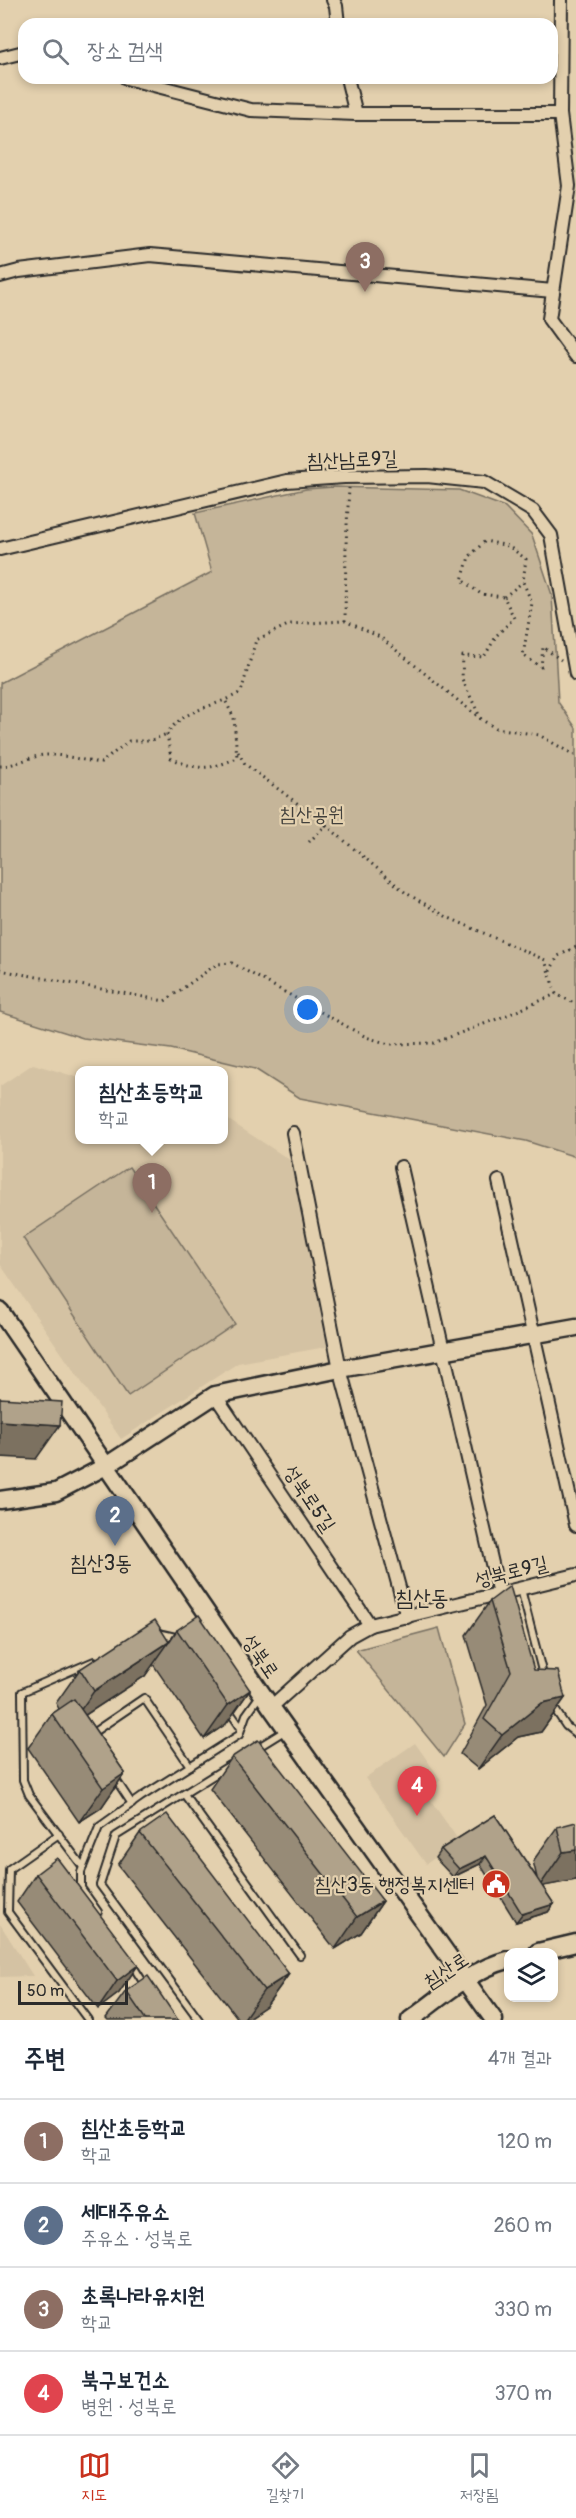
<!DOCTYPE html>
<html lang="ko">
<head>
<meta charset="utf-8">
<style>
	body { margin:0; font-family:Pangolin,"Poor Story",sans-serif; background:#f2f2f3; color:#1f2937 }
	.controls { position:absolute; right:18px; bottom:18px; display:grid; overflow:hidden; border-radius:12px; box-shadow:0 3px 9px #0003 }
	.controls button { width:54px; height:54px; display:grid; place-items:center; padding:0; border:0; border-bottom:2px solid #e0e1e3; background:#fff; color:#1f2937; font:30px sans-serif }
	.scale { position:absolute; left:18px; bottom:15px; width:110px; box-sizing:border-box; padding-left:6px; border:3px solid #2b2b2b; border-top:0; font-size:16px; line-height:21px; white-space:nowrap; color:#2b2b2b; -webkit-text-stroke:4px #e3d0ae; paint-order:stroke }
	.you { position:absolute; left:308px; top:1010px; width:21px; height:21px; margin:-15px; border:4px solid #fff; border-radius:50%; background:#1a73e8; box-shadow:0 0 0 9px #1a73e833 }
	.badge { display:grid; place-items:center; width:39px; height:39px; border-radius:50%; background:#c8321e; color:#fff; font-size:20px; font-weight:700 }
	.pin { position:absolute; translate:-50% -50px; filter:drop-shadow(0 2px 3px #0008) }
	.pin::after { content:''; position:absolute; top:32px; width:21px; height:18px; background:inherit; clip-path:polygon(0 0,100% 0,50% 100%) }
	.popup { position:absolute; left:75px; top:1066px; width:153px; height:78px; box-sizing:border-box; display:grid; place-content:center; border-radius:12px; background:#fff; filter:drop-shadow(0 2px 4px #0005); font-size:20px; white-space:nowrap; color:#747a83 }
	.popup b { font-size:22px; color:#1f2937 }
	.popup::after { content:''; position:absolute; left:50%; top:100%; margin-left:-12px; border:12px solid transparent; border-top-color:#fff }
	.list { margin:0; padding:0; list-style:none }
	h2 { display:flex; justify-content:space-between; align-items:center; height:78px; margin:0; padding:0 24px; font-size:26px }
	h2 small { font-size:20px; font-weight:400; color:#747a83 }
	.list li { display:grid; grid-template-columns:39px 1fr auto; gap:18px; align-items:center; box-sizing:border-box; height:84px; padding:0 24px; border-top:2px solid #e0e1e3 }
	.list b { display:block; font-size:22px; white-space:nowrap }
	.list p { margin:0; font-size:20px; white-space:nowrap; color:#747a83 }
	.list em { font-size:20px; font-style:normal; color:#747a83 }
	.icon { flex:none; width:33px; height:33px; fill:none; stroke:currentColor; stroke-width:2; stroke-linecap:round; stroke-linejoin:round }
	.map { position:relative; flex:none; width:576px; height:2020px; overflow:hidden }
	.search { position:absolute; background:#fff; box-shadow:0 3px 9px #0003; left:18px; right:18px; top:18px; height:66px; display:flex; align-items:center; gap:15px; box-sizing:border-box; padding:0 21px; border-radius:18px; color:#747a83; font-size:22px }
	.sheet { height:414px; background:#fff }
	nav { display:flex; justify-content:space-around; align-items:center; box-sizing:border-box; height:84px; border-top:2px solid #e0e1e3; background:#fff; font-size:16px; color:#747a83 }
	nav a { display:grid; justify-items:center; gap:3px }
	nav .on { color:#c8321e }
	.map>svg:first-child { display:block }
	.built { fill:#d4c2a3 }
	.green { fill:#c5b599; stroke:#787062; stroke-width:1.5 }
	.lines { fill:none; stroke-linecap:round; stroke-linejoin:round }
	.lane-casing { stroke:#2b2b2b; stroke-width:10 }
	.street-casing { stroke:#2b2b2b; stroke-width:16 }
	.secondary-casing { stroke:#2b2b2b; stroke-width:21 }
	.path { stroke:#2b2b2b; stroke-width:3; stroke-dasharray:1.5 4.5; stroke-linecap:butt }
	.lane { stroke:#e3d0ae; stroke-width:6 }
	.street { stroke:#e3d0ae; stroke-width:12 }
	.secondary { stroke:#e3d0ae; stroke-width:16 }
	.wall { fill:#978b77; stroke:#2b2b2b; stroke-width:1.5 }
	.shaded-wall { fill:#7b7161; stroke:#2b2b2b; stroke-width:1.5 }
	.building { fill:#b0a28a; stroke:#2b2b2b; stroke-width:1.5 }
	.labels { text-anchor:middle; stroke-width:4.5; stroke-linejoin:round; paint-order:stroke }
	.street-label { font-size:20px; fill:#2b2b2b; stroke:#e3d0ae }
	.park-label { font-size:20px; fill:#42403c; stroke:#e3d0ae }
	.poi-label { font-size:20px; fill:#2b2b2b; stroke:#e3d0ae; text-anchor:end }
	.neighbourhood-label { font-size:21px; fill:#2b2b2b; stroke:#e3d0ae }
	.quarter-label { font-size:22px; fill:#2b2b2b; stroke:#e3d0ae }
</style>
</head>
<body>
<div class="map">
<svg width="576" height="2020" viewBox="0 0 576 2020">
	<rect width="100%" height="100%" fill="#e3d0ae"/>
	<filter id="ink" filterUnits="userSpaceOnUse"><feTurbulence type="fractalNoise" baseFrequency=".0167" numOctaves="2"/><feDisplacementMap in="SourceGraphic" scale="12" xChannelSelector="R" yChannelSelector="G"/><feConvolveMatrix kernelMatrix="1 2 1 2 8 2 1 2 1" color-interpolation-filters="sRGB"/></filter>
	<g filter="url(#ink)">
		<!-- built -->
		<g class="built">
			<path d="M33 1064 80 1078V1140H224V1117L293 1162 331 1346 238 1363 121 1439 0 1264V1086Z"/>
			<path d="M415 1743 441 1780 425 1792 459 1841 426 1864 365 1778Z"/>
			<path d="M0 1924 33 1976 0 1977Z"/>
		</g>
		<!-- green -->
		<g class="green">
			<path d="M333 487 459 490 505 507 532 535 552 595 558 702 576 728V1157L526 1141 300 1098 255 1069 171 1049 83 1038 0 1012V683L212 572 195 513 306 489Z"/>
			<path d="M129 1167 235 1324 128 1396 23 1238Z"/>
			<path d="M439 1628 465 1724 444 1757 356 1650Z"/>
		</g>
		<g class="lines">
			<!-- lane casing -->
			<g class="lane-casing">
				<g id="lane">
					<path d="M521 1589 543 1675"/>
					<path d="M158 1633 180 1638"/>
					<path d="M552 1705 566 1726 576 1734"/>
					<path d="M228 1709 241 1728"/>
					<path d="M91 1734 144 1698 190 1766"/>
					<path d="M257 1748 286 1730"/>
					<path d="M114 1777 132 1804"/>
					<path d="M184 1794 300 1955"/>
					<path d="M59 1834 9 1869 8 1912 88 2020"/>
					<path d="M83 1867 29 1795 23 1780 22 1692 94 1661"/>
					<path d="M98 1912 81 1888V1872L99 1827 141 1797 239 1735 246 1715 261 1694"/>
					<path d="M131 1963 145 1985"/>
					<path d="M199 2020 100 1885 116 1836 230 1765"/>
				</g>
			</g>
			<!-- street casing -->
			<g class="street-casing">
				<g id="street">
					<path d="M333 0 336 6 338 24"/>
					<path d="M561 0 560 114 569 186 549 319 576 356"/>
					<path d="M0 58 24 52"/>
					<path d="M126 78 251 110 356 114H560"/>
					<path d="M347 78 356 114"/>
					<path d="M0 276 19 271 150 255 553 291"/>
					<path d="M0 549 287 481 344 477 427 476 484 482 533 511 551 535 576 674"/>
					<path d="M293 1133 340 1369 407 1617"/>
					<path d="M401 1167 499 1594"/>
					<path d="M499 1181 576 1525"/>
					<path d="M215 1395 370 1625"/>
					<path d="M271 1707 350 1636 370 1625 576 1575"/>
				</g>
			</g>
			<!-- secondary casing -->
			<g class="secondary-casing">
				<g id="secondary">
					<path d="M0 1311 271 1707 494 2020"/>
					<path d="M0 1500 56 1492 106 1466 215 1395 340 1369 576 1327"/>
					<path d="M538 1952 576 1943"/>
					<path d="M410 2020C440 1998 472 1969 508 1960"/>
				</g>
			</g>
			<!-- path -->
			<g class="path">
				<path d="M504 597 523 582"/>
				<path d="M345 621 346 544 349 488"/>
				<path d="M226 702 234 718 237 758C209 770 198 771 171 758L167 734C183 708 215 708 241 692L256 640 290 624 345 621 380 637 482 720 496 728 539 735 576 756"/>
				<path d="M481 719 462 679 463 656 484 657 497 635 514 618 504 597 481 594 462 580 469 557 485 541 508 546 526 559 523 582 532 603 523 655 541 667 543 647 561 660"/>
				<path d="M238 752 245 764 326 825 309 842"/>
				<path d="M0 766C17 766 32 754 50 755 67 755 84 761 101 763L129 741H149L167 734"/>
				<path d="M326 825 406 893 447 917 545 960 549 973"/>
				<path d="M576 947 558 956 549 973 556 994 576 1004"/>
				<path d="M0 970 165 1001 217 964 232 963 366 1037 389 1044 434 1043 510 1014 556 994"/>
			</g>
			<!-- lane -->
			<use href="#lane" class="lane"/>
			<!-- street -->
			<use href="#street" class="street"/>
			<!-- secondary -->
			<use href="#secondary" class="secondary"/>
		</g>
		<!-- wall -->
		<g class="wall">
			<path d="M490 1601 534 1670 565 1698 541 1732 518 1737 478 1769 460 1754 487 1705 466 1635Z"/>
			<path d="M177 1630 250 1690 226 1724 204 1739 153 1664 145 1676 85 1715 125 1773 101 1808 79 1822 28 1748 52 1714 59 1709 56 1703 80 1669 169 1642Z"/>
			<path d="M232 1757 383 1901 361 1933 335 1949 210 1789Z"/>
			<path d="M495 1815 537 1878 533 1861 557 1827 576 1880 542 1886 554 1904 548 1912 516 1922 480 1864 453 1877 435 1858 441 1849Z"/>
			<path d="M140 1833 289 1974 266 2006 245 2020H239L118 1865Z"/>
			<path d="M36 1874 138 1965 119 1993 98 2009 17 1902Z"/>
			<path d="M126 1991 178 2020H108L106 2018Z"/>
		</g>
		<!-- shaded-wall -->
		<g class="shaded-wall">
			<path d="M0 1421 60 1425 36 1459 0 1457Z"/>
			<path d="M169 1642 145 1676 70 1725 94 1691Z"/>
			<path d="M250 1690 226 1724 204 1739 228 1705Z"/>
			<path d="M565 1698 541 1732 518 1737 478 1769 502 1735 542 1703Z"/>
			<path d="M125 1773 101 1808 79 1822 103 1788Z"/>
			<path d="M576 1850V1880L539 1887 563 1852Z"/>
			<path d="M486 1856 480 1864 453 1877 459 1869Z"/>
			<path d="M383 1901 361 1933 335 1949 357 1917Z"/>
			<path d="M554 1904 548 1912 516 1922 522 1914Z"/>
			<path d="M138 1965 119 1993 98 2009 117 1981Z"/>
			<path d="M289 1974 266 2006 245 2020H243L264 1990Z"/>
		</g>
		<!-- building -->
		<g class="building">
			<path d="M0 1398 62 1402 60 1425 0 1421Z"/>
			<path d="M510 1586 534 1670 558 1671 565 1698 542 1703 502 1735 484 1719 511 1671 490 1601Z"/>
			<path d="M199 1615 250 1690 228 1705 177 1630Z"/>
			<path d="M155 1620 169 1642 94 1691 80 1669Z"/>
			<path d="M74 1699 125 1773 103 1788 52 1714Z"/>
			<path d="M258 1740 383 1901 357 1917 232 1757Z"/>
			<path d="M167 1814 289 1974 264 1990 140 1833Z"/>
			<path d="M495 1815 554 1904 522 1914 486 1856 459 1869 441 1849Z"/>
			<path d="M576 1822V1850L563 1852 557 1827Z"/>
			<path d="M57 1858 138 1965 117 1981 36 1874Z"/>
			<path d="M148 1976 178 2020H146L126 1991Z"/>
		</g>
	</g>
	<!-- icons -->
	<defs>
		<g id="civic-disc" transform="scale(1.5)"><circle r="9.5" fill="#c8321e" stroke="#e3d0ae"/><path d="M-.6-6.5H3V-4.5H.6V-3L4-1V1h2V6H-6V1h2V-1L-.6-3ZM-1.2 2.5V6h2.4V2.5Z" fill="#fff"/></g>
	</defs>
	<g fill-rule="evenodd">
		<use href="#civic-disc" x="496" y="1884"/>
	</g>
	<g class="labels">
		<!-- street labels -->
		<g class="street-label">
			<text transform="translate(352 459) rotate(-2)" y="7">침산남로9길</text>
			<text transform="translate(310 1498) rotate(56)" y="7">성북로5길</text>
			<text transform="translate(511 1571) rotate(-14)" y="7">성북로9길</text>
			<text transform="translate(261 1656) rotate(56)" y="7">성북로</text>
			<text transform="translate(446 1970) rotate(-33)" y="7">침산로</text>
		</g>
		<!-- park labels -->
		<g class="park-label">
			<text x="312" y="821">침산공원</text>
		</g>
		<!-- poi labels -->
		<g class="poi-label">
			<text x="475" y="1891">침산3동 행정복지센터</text>
		</g>
		<!-- neighbourhood labels -->
		<g class="neighbourhood-label">
			<text x="101" y="1570">침산3동</text>
		</g>
		<!-- quarter labels -->
		<g class="quarter-label">
			<text x="422" y="1605">침산동</text>
		</g>
	</g>
</svg>
<div class="controls">
<button><svg class="icon" aria-label="layers" viewBox="0 0 24 24"><path d="M12 4l9 5-9 5-9-5zM3 14l9 5 9-5"/></svg></button>
</div>
<div class="scale">50 m</div>
<div class="you"></div>
<div class="pin badge" style="left:152px;top:1213px;background:#8d6e63">1</div>
<div class="popup"><b>침산초등학교</b>학교</div>
<div class="pin badge" style="left:115px;top:1546px;background:#5c6f8a">2</div>
<div class="pin badge" style="left:365px;top:292px;background:#8d6e63">3</div>
<div class="pin badge" style="left:417px;top:1816px;background:#e0444e">4</div>
<div class="search"><svg class="icon" aria-label="search" viewBox="0 0 24 24"><circle cx="10" cy="10" r="6"/><path d="M15 15l6 6"/></svg>장소 검색</div>
</div>
<section class="sheet">
<h2>주변<small>4개 결과</small></h2>
<ul class="list">
<li><span class="badge" style="background:#8d6e63">1</span><div><b>침산초등학교</b><p>학교</p></div><em>120 m</em></li>
<li><span class="badge" style="background:#5c6f8a">2</span><div><b>세대주유소</b><p>주유소 · 성북로</p></div><em>260 m</em></li>
<li><span class="badge" style="background:#8d6e63">3</span><div><b>초록나라유치원</b><p>학교</p></div><em>330 m</em></li>
<li><span class="badge" style="background:#e0444e">4</span><div><b>북구보건소</b><p>병원 · 성북로</p></div><em>370 m</em></li>
</ul>
</section>
<nav>
<a class="on"><svg class="icon" aria-label="map" viewBox="0 0 24 24"><path d="M3 6l6-2 6 2 6-2v14l-6 2-6-2-6 2zM9 4v14M15 6v14"/></svg>지도</a>
<a><svg class="icon" aria-label="directions" viewBox="0 0 24 24"><path d="M12 3l9 9-9 9-9-9zM9 14v-3h6M13 9l2 2-2 2"/></svg>길찾기</a>
<a><svg class="icon" aria-label="saved" viewBox="0 0 24 24"><path d="M7 4h10v16l-5-4-5 4z"/></svg>저장됨</a>
</nav>
</body>
</html>
